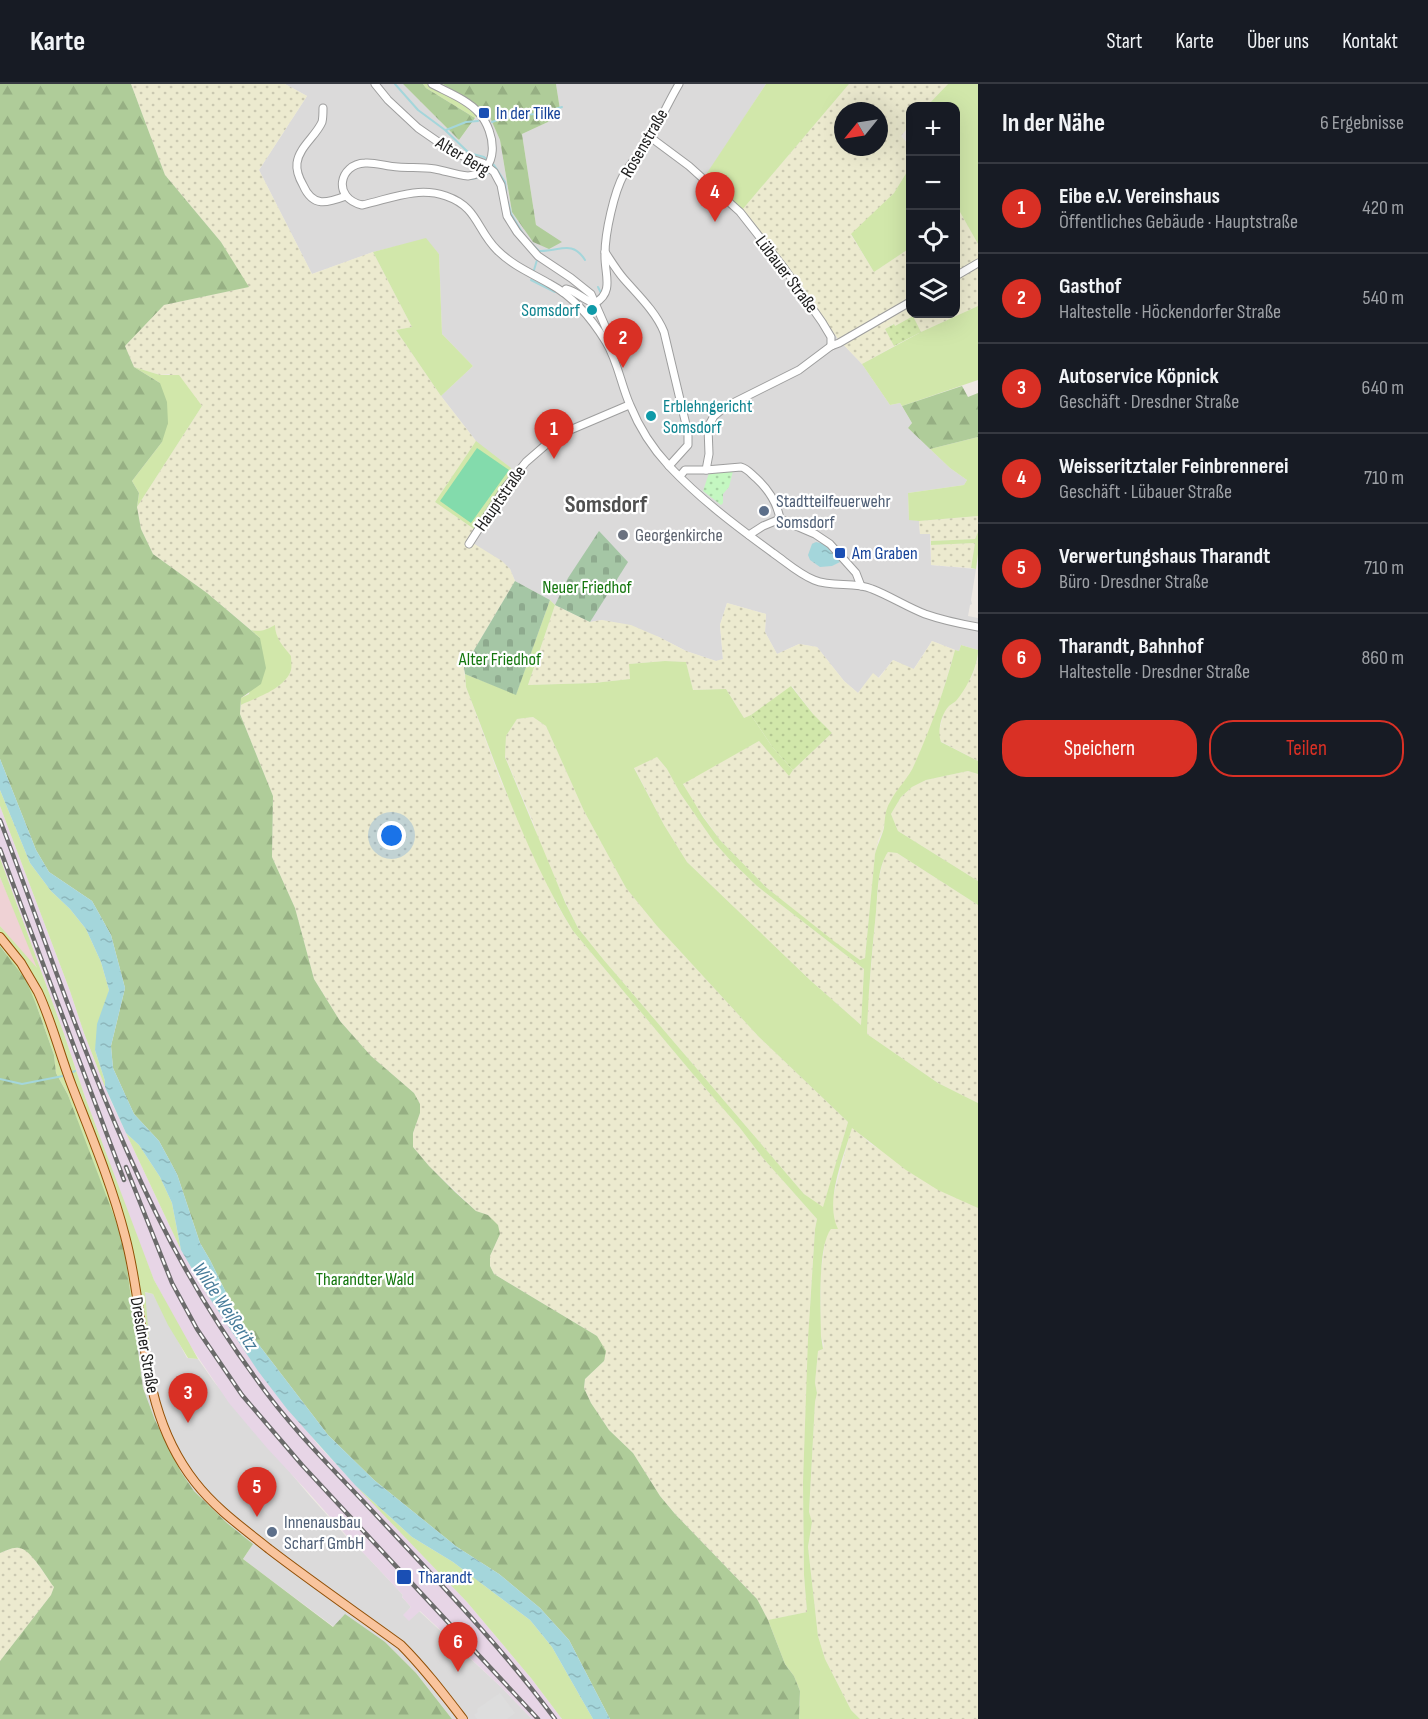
<!DOCTYPE html>
<html lang="de">
<head>
<meta charset="utf-8">
<style>
	body { margin:0; font-family:"Sofia Sans Condensed",sans-serif; background:#20242c; color:#f1f3f6 }
	.controls { position:absolute; right:18px; top:18px; display:grid; overflow:hidden; border-radius:12px; box-shadow:0 6px 24px #0002 }
	.controls button { width:54px; height:54px; display:grid; place-items:center; padding:0; border:0; border-bottom:2px solid #363941; background:#171b24; color:#f1f3f6; font:30px sans-serif }
	.compass { position:absolute; left:834px; top:18px; width:54px; height:54px; border-radius:50%; background:#171b24; box-shadow:0 6px 24px #0002; rotate:240deg }
	.you { position:absolute; left:392px; top:752px; width:21px; height:21px; margin:-15px; border:4px solid #fff; border-radius:50%; background:#1a73e8; box-shadow:0 0 0 9px #1a73e833 }
	.badge { display:grid; place-items:center; width:39px; height:39px; border-radius:50%; background:#d93025; color:#fff; font-size:20px; font-weight:700 }
	.pin { position:absolute; translate:-50% -50px; filter:drop-shadow(0 2px 3px #0008) }
	.pin::after { content:''; position:absolute; top:32px; width:21px; height:18px; background:inherit; clip-path:polygon(0 0,100% 0,50% 100%) }
	.list { margin:0; padding:0; list-style:none }
	h2 { display:flex; justify-content:space-between; align-items:center; height:78px; margin:0; padding:0 24px; font-size:26px }
	h2 small { font-size:20px; font-weight:400; color:#9ea1a6 }
	.list li { display:grid; grid-template-columns:39px 1fr auto; gap:18px; align-items:center; box-sizing:border-box; height:90px; padding:0 24px; border-top:2px solid #363941 }
	.list b { display:block; font-size:22px; white-space:nowrap }
	.list p { margin:0; font-size:20px; white-space:nowrap; color:#9ea1a6 }
	.list em { font-size:20px; font-style:normal; color:#9ea1a6 }
	.actions { display:flex; gap:12px; padding:18px 24px }
	.actions a { flex:1; padding:14px 0; border:2px solid #d93025; border-radius:24px; text-align:center; font-size:21px; color:#d93025 }
	.actions .main { background:#d93025; color:#fff }
	.icon { flex:none; width:33px; height:33px; fill:none; stroke:currentColor; stroke-width:2; stroke-linecap:round; stroke-linejoin:round }
	.map { position:relative; flex:none; width:978px; height:1635px; overflow:hidden }
	header { display:flex; align-items:center; gap:36px; box-sizing:border-box; height:84px; padding:0 30px; background:#171b24; border-bottom:2px solid #363941 }
	header strong { font-size:28px }
	nav { display:flex; gap:33px; margin-inline-start:auto; font-size:21px }
	main { display:flex }
	aside { flex:1; background:#171b24 }
	.map>svg:first-child { display:block }
	.residential { fill:#dbdada }
	.commercial { fill:#efd2d5 }
	.railway { fill:#e7d5e6 }
	.farmland { fill:url(#farmland-dots); fill-rule:evenodd }
	.grass { fill:#d1e7aa; fill-rule:evenodd }
	.forest { fill:url(#forest-firs) }
	.cemetery { fill:url(#cemetery-stones) }
	.park { fill:url(#park-dots) }
	.garden { fill:url(#garden-dots) }
	.pitch { fill:#83dbac }
	.parking { fill:#ddd }
	.water { fill:url(#water-ripples) }
	.lines { fill:none; stroke-linecap:round; stroke-linejoin:round }
	.stream { stroke:#a4d6db; stroke-width:2 }
	.minor-casing { stroke:#9e9e9e; stroke-width:9 }
	.major-casing { stroke:#914f05; stroke-width:10 }
	.minor { stroke:#fff; stroke-width:7 }
	.major { stroke:#f9c49d; stroke-width:8 }
	.rail-casing { stroke:#6b6b6b; stroke-width:4.5 }
	.rail { stroke:#fff; stroke-width:2; stroke-dasharray:7; stroke-linecap:butt }
	.transit-dot { fill:#1a4fb4; stroke:#fff; stroke-width:2 }
	.culture-dot { fill:#0f9aa8; stroke:#fff; stroke-width:2 }
	.service-dot { fill:#5c6f8a; stroke:#fff; stroke-width:2 }
	.worship-dot { fill:#6b7280; stroke:#fff; stroke-width:2 }
	.labels { text-anchor:middle; stroke-width:4.5; stroke-linejoin:round; paint-order:stroke }
	.transit-label { font-size:18px; fill:#164399; stroke:#fff; text-anchor:start }
	.street-label { font-size:18px; fill:#1d1d1d; stroke:#fff }
	.culture-label { font-size:18px; fill:#0d838f; stroke:#fff; text-anchor:end }
	.service-label { font-size:18px; fill:#4e5e75; stroke:#fff; text-anchor:start }
	.worship-label { font-size:18px; fill:#5b616d; stroke:#fff; text-anchor:start }
	.park-label { font-size:18px; fill:#15770f; stroke:#fff }
	.water-label { font-size:20px; font-style:italic; fill:#477c9a; stroke:#fff }
	.district-label { font-size:24px; font-weight:bold; fill:#505050; stroke:#fff }
</style>
</head>
<body>
<header>
<strong>Karte</strong>
<nav><a>Start</a><a>Karte</a><a>Über uns</a><a>Kontakt</a></nav>
</header>
<main>
<div class="map">
<svg width="978" height="1635" viewBox="0 0 978 1635">
	<defs>
		<pattern id="farmland-dots" width="8" height="8" patternUnits="userSpaceOnUse" patternTransform="scale(1.5)"><rect width="8" height="8" fill="#eceacf"/><path d="M2 2h.1M6 6h.1" fill="none" stroke="#cac8b1" stroke-width="1.8" stroke-linecap="round"/></pattern>
		<pattern id="forest-firs" width="22" height="20" patternUnits="userSpaceOnUse" patternTransform="scale(1.5)"><rect width="22" height="20" fill="#afcc99"/><path d="M5 1l3.5 6h-7zM16 11l3.5 6h-7z" fill="#96af83"/></pattern>
		<pattern id="cemetery-stones" width="16" height="16" patternUnits="userSpaceOnUse" patternTransform="scale(1.5)"><rect width="16" height="16" fill="#a5c6a5"/><path d="M2 7V4a2 2 0 0 1 4 0v3zM10 15v-3a2 2 0 0 1 4 0v3z" fill="#8eaa8e"/></pattern>
		<pattern id="park-dots" width="8" height="8" patternUnits="userSpaceOnUse" patternTransform="scale(1.5)"><rect width="8" height="8" fill="#c4f7c1"/><path d="M2 2h.1M6 6h.1" fill="none" stroke="#a8d3a5" stroke-width="1.8" stroke-linecap="round"/></pattern>
		<pattern id="garden-dots" width="8" height="8" patternUnits="userSpaceOnUse" patternTransform="scale(1.5)"><rect width="8" height="8" fill="#d1e7aa"/><path d="M2 2h.1M6 6h.1" fill="none" stroke="#b3c692" stroke-width="1.8" stroke-linecap="round"/></pattern>
		<pattern id="water-ripples" width="26" height="14" patternUnits="userSpaceOnUse" patternTransform="scale(1.5)"><rect width="26" height="14" fill="#a4d6db"/><path d="M2 4q2-2 4 0t4 0M15 11q2-2 4 0t4 0" fill="none" stroke="#8db7bc"/></pattern>
	</defs>
	<rect width="100%" height="100%" fill="#eee9e3"/>
	<!-- residential -->
	<g class="residential">
		<path d="M285 0H403L459 56 485 21 500 56 512 128 536 141 522 50 561 32 556 0H766L706 92 742 126 781 173 838 255 862 280 890 321 900 319 912 339 908 344 950 384 967 396 964 401 908 409 909 435 919 437 920 450H930L931 481 976 485 971 516 972 520 970 521 968 532 978 534V566L961 561 959 567 955 566 932 557 913 586 893 576 878 594 873 590 858 609 844 597 817 563 799 560 777 570 765 548 766 530 727 519 720 541 723 576 716 577 686 567 659 553 602 536 590 538 555 521 550 516 515 497 510 485 468 456 474 446 476 357 441 312 473 282 442 250 439 170 426 155 373 168 312 190 259 86 307 12Z"/>
		<path d="M144 1208 153 1210 187 1274 198 1275 215 1299 310 1412 353 1460 356 1461 403 1511 402 1513 411 1523 404 1531 419 1527 501 1603 532 1635H452L416 1589 385 1558 334 1543 243 1475 253 1460 227 1439 194 1407 181 1388 155 1336 143 1304 138 1267 150 1266Z"/>
	</g>
	<!-- commercial -->
	<path class="commercial" d="M0 793 30 864 38 886 0 842Z"/>
	<!-- railway -->
	<path class="railway" d="M0 722 70 907 84 949 110 1015 181 1166 205 1207 228 1241 318 1361 467 1518 531 1594 562 1635H532L501 1603 420 1527 409 1537 403 1531 411 1523 402 1513 403 1511 356 1461 347 1455 346 1451 308 1408 267 1364 229 1319 185 1254 154 1196 138 1156 85 1013 64 950 0 774Z"/>
	<!-- farmland -->
	<g class="farmland">
		<path d="M131 0H285L307 12 259 86 312 190 373 168 412 243 396 246 441 312 476 357 435 418 474 445 468 456 502 477 510 485 515 497 464 583 466 603 500 695 557 821 573 847 692 989 740 1044 762 1073 817 1135 815 1145 810 1222 803 1398 804 1491 807 1528 768 1536 757 1515 675 1430 660 1412 633 1369 609 1346 591 1319 584 1304 585 1295 604 1277 597 1252 494 1190 490 1182V1172L500 1150 488 1131 476 1127 429 1082 413 1063V1049L420 1029V1020L414 1009 371 972 340 937 314 895 295 824 272 773 273 712 240 630 241 621 277 603 286 595 291 572 280 560 275 549 268 545 260 548 251 546 207 509 153 470 141 445 137 423 202 322 169 290 160 291 134 283 125 262 164 221 248 203 221 158 165 91Z"/>
		<path d="M849 0H948L927 22H910V41L901 52 910 62V83L894 109 851 151 874 188 910 164V230H956V132L960 128 978 160V222L921 248 913 232 895 242 893 240 885 245 894 262 862 280 838 255 781 173 742 126ZM843 27H879V63H843Z"/>
		<path d="M978 432V448L975 455 931 457 930 450H920L919 437Z"/>
		<path d="M975 459 971 484 931 481V461Z"/>
		<path d="M727 519 766 530 765 548 777 570 799 560 817 563 844 597 858 609 873 589 879 594 893 576 914 585 932 557 955 566 934 637 914 682 905 697 890 718 883 746 878 757 875 771 865 874 860 876 835 859 767 804 720 756 691 715 683 699 759 657 789 691 793 686 832 649 813 630 792 602 751 631 744 634 726 605 693 606 686 578 665 577 629 580 630 595 594 599 528 601 555 521 590 538 602 536 631 541 659 553 686 567 716 577 723 575 720 541Z"/>
		<path d="M978 574V677L940 657 938 651 944 628 949 622 956 617 972 592Z"/>
		<path d="M533 633 546 642 584 727 626 804 657 842 759 953 848 1038 823 1124 804 1110 603 875 578 844 565 817 540 761 533 738 505 672 506 652 517 635Z"/>
		<path d="M657 673 667 685 680 709 714 758 731 777 757 802 864 885 861 941 810 896 687 778 664 741 634 683Z"/>
		<path d="M968 687 978 690V797L898 747 891 730 901 713 912 703 926 696Z"/>
		<path d="M888 768 897 769 978 821V1019L938 999 867 950 868 917 879 794 884 774Z"/>
		<path d="M852 1043 871 1060 978 1124V1635H860L851 1626 825 1575 818 1552 808 1463 812 1438 809 1429 815 1318 817 1309 815 1299 818 1267 823 1265 824 1261 821 1252V1188L826 1151 831 1145H837L834 1137 832 1117Z"/>
		<path d="M13 1464H22L29 1468 54 1503 51 1511 0 1577V1469Z"/>
	</g>
	<!-- grass -->
	<g class="grass">
		<path d="M423 0H443L482 25 475 34 426 4Z"/>
		<path d="M766 0H849L742 126 705 92Z"/>
		<path d="M948 0H978V160L960 128 956 132V22H927Z"/>
		<path d="M910 83V164L874 188 851 150 894 109Z"/>
		<path d="M426 154 439 170 442 250 473 282 441 312 396 246 412 243 373 168Z"/>
		<path d="M978 222V296L902 322 900 319 890 321 862 280 921 248Z"/>
		<path d="M134 283 160 291H179L202 322 137 423 139 409 132 397 162 358 160 299Z"/>
		<path d="M978 353V432L919 437 909 436 908 409 964 401 967 396 950 384 930 365Z"/>
		<path d="M476 357 511 384 512 389 504 399 502 408 474 445 435 418Z"/>
		<path d="M978 448V470L976 485 971 484 975 459 931 461V457L975 455Z"/>
		<path d="M550 516 555 521 528 601 594 599 630 595 629 580 665 577 686 578 693 606 726 605 744 634 751 631 773 664 793 686 789 692 759 657 683 700 703 733 720 756 767 804 835 858 860 876 865 874 875 770C877 762 882 752 884 744 885 735 885 726 890 718 897 704 909 694 915 679 932 641 944 607 955 566L959 567 961 561 978 566C978 582 967 604 956 617 954 619 951 620 949 622 941 630 937 648 941 658L978 677V690L968 687 926 696 912 703 901 713 891 730 898 747 978 797V821L897 769 888 768C877 784 878 809 876 828 872 868 868 909 867 950L938 999 978 1019V1124L938 1106 906 1086 852 1044C844 1072 824 1117 838 1145H831C817 1163 821 1227 821 1252L823 1265 818 1267 815 1299 817 1309 815 1318 809 1428 812 1438 808 1463 818 1552 825 1575 851 1626 860 1635H799L800 1607 794 1592 785 1580 768 1536 807 1528 804 1491 803 1398 808 1255 815 1145 817 1135 762 1073 740 1044 692 989 573 847C526 771 498 685 466 603L465 590 516 610ZM533 633 546 642 584 727 626 804 657 842 759 953 848 1038 823 1123 804 1110 603 875 578 844 565 818 505 673 506 652 517 635ZM657 673 667 685 680 709 714 758 731 777 757 802 864 885 861 941 810 896 687 778 664 741 634 684Z"/>
		<path d="M275 541C275 554 283 562 291 572 291 576 292 582 291 586 285 605 257 613 241 621V614L249 610 260 554 251 546C261 548 266 546 275 541Z"/>
		<path d="M0 706 30 779 51 807 70 825 86 845 101 878 109 906 95 966 105 997V1003L84 949 70 907 0 722Z"/>
		<path d="M0 774 64 950 85 1013 154 1196 198 1275 188 1274 168 1241 153 1210 145 1208 150 1266 138 1267 125 1169 68 1011 56 989 54 971 36 920 5 868 0 862V842L37 884 0 793Z"/>
		<path d="M126 1049 139 1061 160 1093 172 1119 181 1166Z"/>
		<path d="M355 1401 412 1453 453 1478 530 1536 552 1563 593 1635H562L531 1594 467 1518Z"/>
	</g>
	<!-- forest -->
	<g class="forest">
		<path d="M0 0H131L165 91 221 158 249 203 164 221 125 262 134 283 160 299 167 318 168 339 162 358 132 397 139 409 137 423 141 445 153 470 207 509 260 554 266 584 261 600 241 614 240 630 273 712 272 773 295 824 314 895 340 937 371 972 414 1009 420 1020V1029L413 1049V1063L429 1082 455 1108 476 1127 488 1131 498 1141 500 1150 490 1172V1182L494 1190 597 1252 606 1267 604 1277 585 1295 584 1304 591 1319 609 1346 633 1369 660 1412 675 1430 757 1515 768 1536 785 1580 794 1592 800 1607 799 1635H610L569 1556 540 1524 499 1490 457 1463 374 1396 328 1351 239 1235 210 1176 200 1159 177 1090 159 1057 134 1030 113 984 111 962 125 904 111 851 92 817 49 788 36 766 0 675Z"/>
		<path d="M403 0H423L426 4 475 34 459 56Z"/>
		<path d="M443 0H556L561 32 522 50 536 141 562 158 549 165 533 158 512 128 500 56 485 22 482 25Z"/>
		<path d="M962 302 968 313 978 309V353L930 365 908 344 912 339 902 322Z"/>
		<path d="M0 862 26 896 36 920 54 971 56 989 68 1011 117 1140 125 1169 143 1304 155 1336 181 1388 194 1407 227 1439 253 1460 243 1475 333 1543 345 1530 385 1558 416 1589 452 1635H0V1577L51 1511 54 1503C46 1493 31 1465 19 1464 12 1463 6 1467 0 1469Z"/>
	</g>
	<!-- cemetery -->
	<g class="cemetery">
		<path d="M599 447 628 478 590 538 555 521 568 494Z"/>
		<path d="M515 497 550 516 516 611 465 590 464 583Z"/>
	</g>
	<!-- park -->
	<path class="park" d="M733 387 729 403 723 410V419L721 421 703 407 709 389Z"/>
	<!-- garden -->
	<g class="garden">
		<path d="M913 232 921 248 894 262 885 245 894 240 895 242Z"/>
		<path d="M791 602 813 630 832 649 793 686 773 664 751 631Z"/>
	</g>
	<!-- pitch -->
	<path class="pitch" d="M477 364 509 386 471 439 440 417Z"/>
	<!-- parking -->
	<path class="parking" d="M500 1609 515 1629 507 1635H477L474 1631 478 1628 477 1625Z"/>
	<!-- water -->
	<g class="water">
		<path d="M816 458 825 460 840 478 832 482 820 483 810 476 808 471 812 460Z"/>
		<path d="M0 675 36 766 49 788 92 817 111 851 125 904 111 962 113 984 134 1030 159 1057 177 1090 200 1159 210 1176 239 1235 328 1351 374 1396 457 1463 499 1490 540 1524 569 1556 610 1635H593L552 1563 530 1536 453 1478 412 1453 355 1401 287 1325 258 1287 205 1207 181 1166 172 1119 160 1093 139 1061 126 1049 105 1003V997L95 966 97 940 109 906 101 878 86 845 70 825 51 807 30 779 0 706Z"/>
	</g>
	<g class="lines">
		<!-- stream -->
		<g class="stream">
			<path d="M395 0 418 26 445 46 469 69 484 73 494 81 505 98 506 107"/>
			<path d="M492 38 511 31 539 30 562 23"/>
			<path d="M446 46 466 38 478 37"/>
			<path d="M484 91 488 89"/>
			<path d="M472 95 479 93"/>
			<path d="M508 118 511 130 525 153"/>
			<path d="M531 159 539 167C559 168 572 155 585 176"/>
			<path d="M534 186 537 176"/>
			<path d="M531 196 555 208"/>
			<path d="M598 203 601 209"/>
			<path d="M73 988 75 987"/>
			<path d="M0 995 22 1000 63 992"/>
		</g>
		<!-- minor casing -->
		<g class="minor-casing">
			<g id="minor">
				<path d="M375 0 388 16 418 44 444 62 460 71 483 79 494 88 501 101 507 132 517 148 538 172 571 194 591 210 616 267"/>
				<path d="M432 0C447 8 468 16 479 29 496 48 501 89 468 92 456 91 446 87 435 85 423 83 411 84 398 83 387 83 376 78 365 79 339 80 332 114 362 121 390 115 417 102 446 112 478 123 476 145 497 166 513 182 531 189 550 200 574 213 592 235 606 258 618 278 621 301 630 321 639 343 653 365 669 382 700 415 736 442 773 469 786 478 799 490 814 496 833 504 854 497 872 505 890 512 907 523 925 530 942 536 961 540 978 543"/>
				<path d="M323 24C323 28 323 34 322 38 316 52 299 63 297 79 296 87 299 94 303 101 313 124 327 119 346 112"/>
				<path d="M650 53 689 82 740 128 784 184 822 238 831 253V262"/>
				<path d="M605 168C611 177 617 187 624 195 638 211 656 228 664 248L688 349V361L669 382"/>
				<path d="M956 192 978 179"/>
				<path d="M563 208 566 205C577 207 584 217 595 219 615 208 604 189 605 170 605 149 614 108 624 90 632 77 643 66 651 52 661 35 669 17 679 0"/>
				<path d="M706 386 741 383C748 385 751 390 756 394 769 406 777 418 780 435"/>
				<path d="M680 392 685 386H706L709 370 708 343 714 332 725 323 799 286 831 262 839 259 910 218"/>
				<path d="M749 451 763 442 780 435 815 450 830 460 856 489 861 502"/>
				<path d="M469 460 505 404 526 378 556 352 629 321"/>
			</g>
		</g>
		<!-- major casing -->
		<g class="major-casing">
			<path id="major" d="M0 853 21 879 38 908C52 938 60 971 72 1002 91 1051 112 1101 125 1152 148 1237 137 1324 195 1398 215 1424 243 1444 269 1465 312 1498 357 1529 401 1561 424 1584 443 1609 463 1635"/>
		</g>
		<!-- minor -->
		<use href="#minor" class="minor"/>
		<!-- major -->
		<use href="#major" class="major"/>
		<!-- rail casing -->
		<g class="rail-casing">
			<g id="rail">
				<path d="M0 736C42 846 79 959 127 1067 162 1147 205 1226 257 1296 288 1340 326 1378 363 1417 429 1488 497 1557 555 1635"/>
				<path d="M0 765 124 1096"/>
				<path d="M126 1083 172 1199 197 1245 242 1311 302 1381 538 1635"/>
			</g>
		</g>
		<!-- rail -->
		<use href="#rail" class="rail"/>
	</g>
	<!-- markers -->
	<g class="transit-dot">
		<rect x="478" y="23" width="12" height="12" rx="3"/>
		<rect x="834" y="463" width="12" height="12" rx="3"/>
		<rect x="396" y="1485" width="16" height="16" rx="3"/>
	</g>
	<g class="culture-dot">
		<circle cx="592" cy="226" r="6"/>
		<circle cx="651" cy="332" r="6"/>
	</g>
	<g class="service-dot">
		<circle cx="764" cy="427" r="6"/>
		<circle cx="272" cy="1448" r="6"/>
	</g>
	<circle class="worship-dot" cx="623" cy="451" r="6"/>
	<g class="labels">
		<!-- transit labels -->
		<g class="transit-label">
			<text x="496" y="35">In der Tilke</text>
			<text x="852" y="475">Am Graben</text>
			<text x="418" y="1499">Tharandt</text>
		</g>
		<!-- street labels -->
		<g class="street-label">
			<text transform="translate(644 59) rotate(-60)" y="6">Rosenstraße</text>
			<text transform="translate(463 72) rotate(31)" y="6">Alter Berg</text>
			<text transform="translate(787 190) rotate(53)" y="6">Lübauer Straße</text>
			<text transform="translate(500 414) rotate(-55)" y="6">Hauptstraße</text>
			<text transform="translate(145 1261) rotate(80)" y="6">Dresdner Straße</text>
		</g>
		<!-- culture labels -->
		<g class="culture-label">
			<text x="580" y="232">Somsdorf</text>
			<text x="663" y="328" text-anchor="start">Erblehngericht<tspan x="663" dy="21">Somsdorf</tspan></text>
		</g>
		<!-- service labels -->
		<g class="service-label">
			<text x="776" y="423">Stadtteilfeuerwehr<tspan x="776" dy="21">Somsdorf</tspan></text>
			<text x="284" y="1444">Innenausbau<tspan x="284" dy="21">Scharf GmbH</tspan></text>
		</g>
		<!-- worship labels -->
		<g class="worship-label">
			<text x="635" y="457">Georgenkirche</text>
		</g>
		<!-- park labels -->
		<g class="park-label">
			<text x="587" y="509">Neuer Friedhof</text>
			<text x="500" y="581">Alter Friedhof</text>
			<text x="365" y="1201">Tharandter Wald</text>
		</g>
		<!-- water labels -->
		<g class="water-label">
			<text transform="translate(226 1222) rotate(56)" y="7">Wilde Weißeritz</text>
		</g>
		<!-- district labels -->
		<g class="district-label">
			<text x="606" y="428">Somsdorf</text>
		</g>
	</g>
</svg>
<div class="controls">
<button>+</button>
<button>−</button>
<button><svg class="icon" aria-label="locate" viewBox="0 0 24 24"><circle cx="12" cy="12" r="6"/><path d="M12 2v4M12 18v4M2 12h4M18 12h4"/></svg></button>
<button><svg class="icon" aria-label="layers" viewBox="0 0 24 24"><path d="M12 4l9 5-9 5-9-5zM3 14l9 5 9-5"/></svg></button>
</div>
<svg class="compass" viewBox="-18 -18 36 36"><path d="M0-13l5 13h-10z" fill="#e53935"/><path d="M0 13l5-13h-10z" fill="#9ea1a6"/></svg>
<div class="you"></div>
<div class="pin badge" style="left:554px;top:375px">1</div>
<div class="pin badge" style="left:623px;top:284px">2</div>
<div class="pin badge" style="left:188px;top:1339px">3</div>
<div class="pin badge" style="left:715px;top:138px">4</div>
<div class="pin badge" style="left:257px;top:1433px">5</div>
<div class="pin badge" style="left:458px;top:1588px">6</div>
</div>
<aside>
<h2>In der Nähe<small>6 Ergebnisse</small></h2>
<ul class="list">
<li><span class="badge">1</span><div><b>Eibe e.V. Vereinshaus</b><p>Öffentliches Gebäude · Hauptstraße</p></div><em>420 m</em></li>
<li><span class="badge">2</span><div><b>Gasthof</b><p>Haltestelle · Höckendorfer Straße</p></div><em>540 m</em></li>
<li><span class="badge">3</span><div><b>Autoservice Köpnick</b><p>Geschäft · Dresdner Straße</p></div><em>640 m</em></li>
<li><span class="badge">4</span><div><b>Weisseritztaler Feinbrennerei</b><p>Geschäft · Lübauer Straße</p></div><em>710 m</em></li>
<li><span class="badge">5</span><div><b>Verwertungshaus Tharandt</b><p>Büro · Dresdner Straße</p></div><em>710 m</em></li>
<li><span class="badge">6</span><div><b>Tharandt, Bahnhof</b><p>Haltestelle · Dresdner Straße</p></div><em>860 m</em></li>
</ul>
<div class="actions"><a class="main">Speichern</a><a>Teilen</a></div>
</aside>
</main>
</body>
</html>
